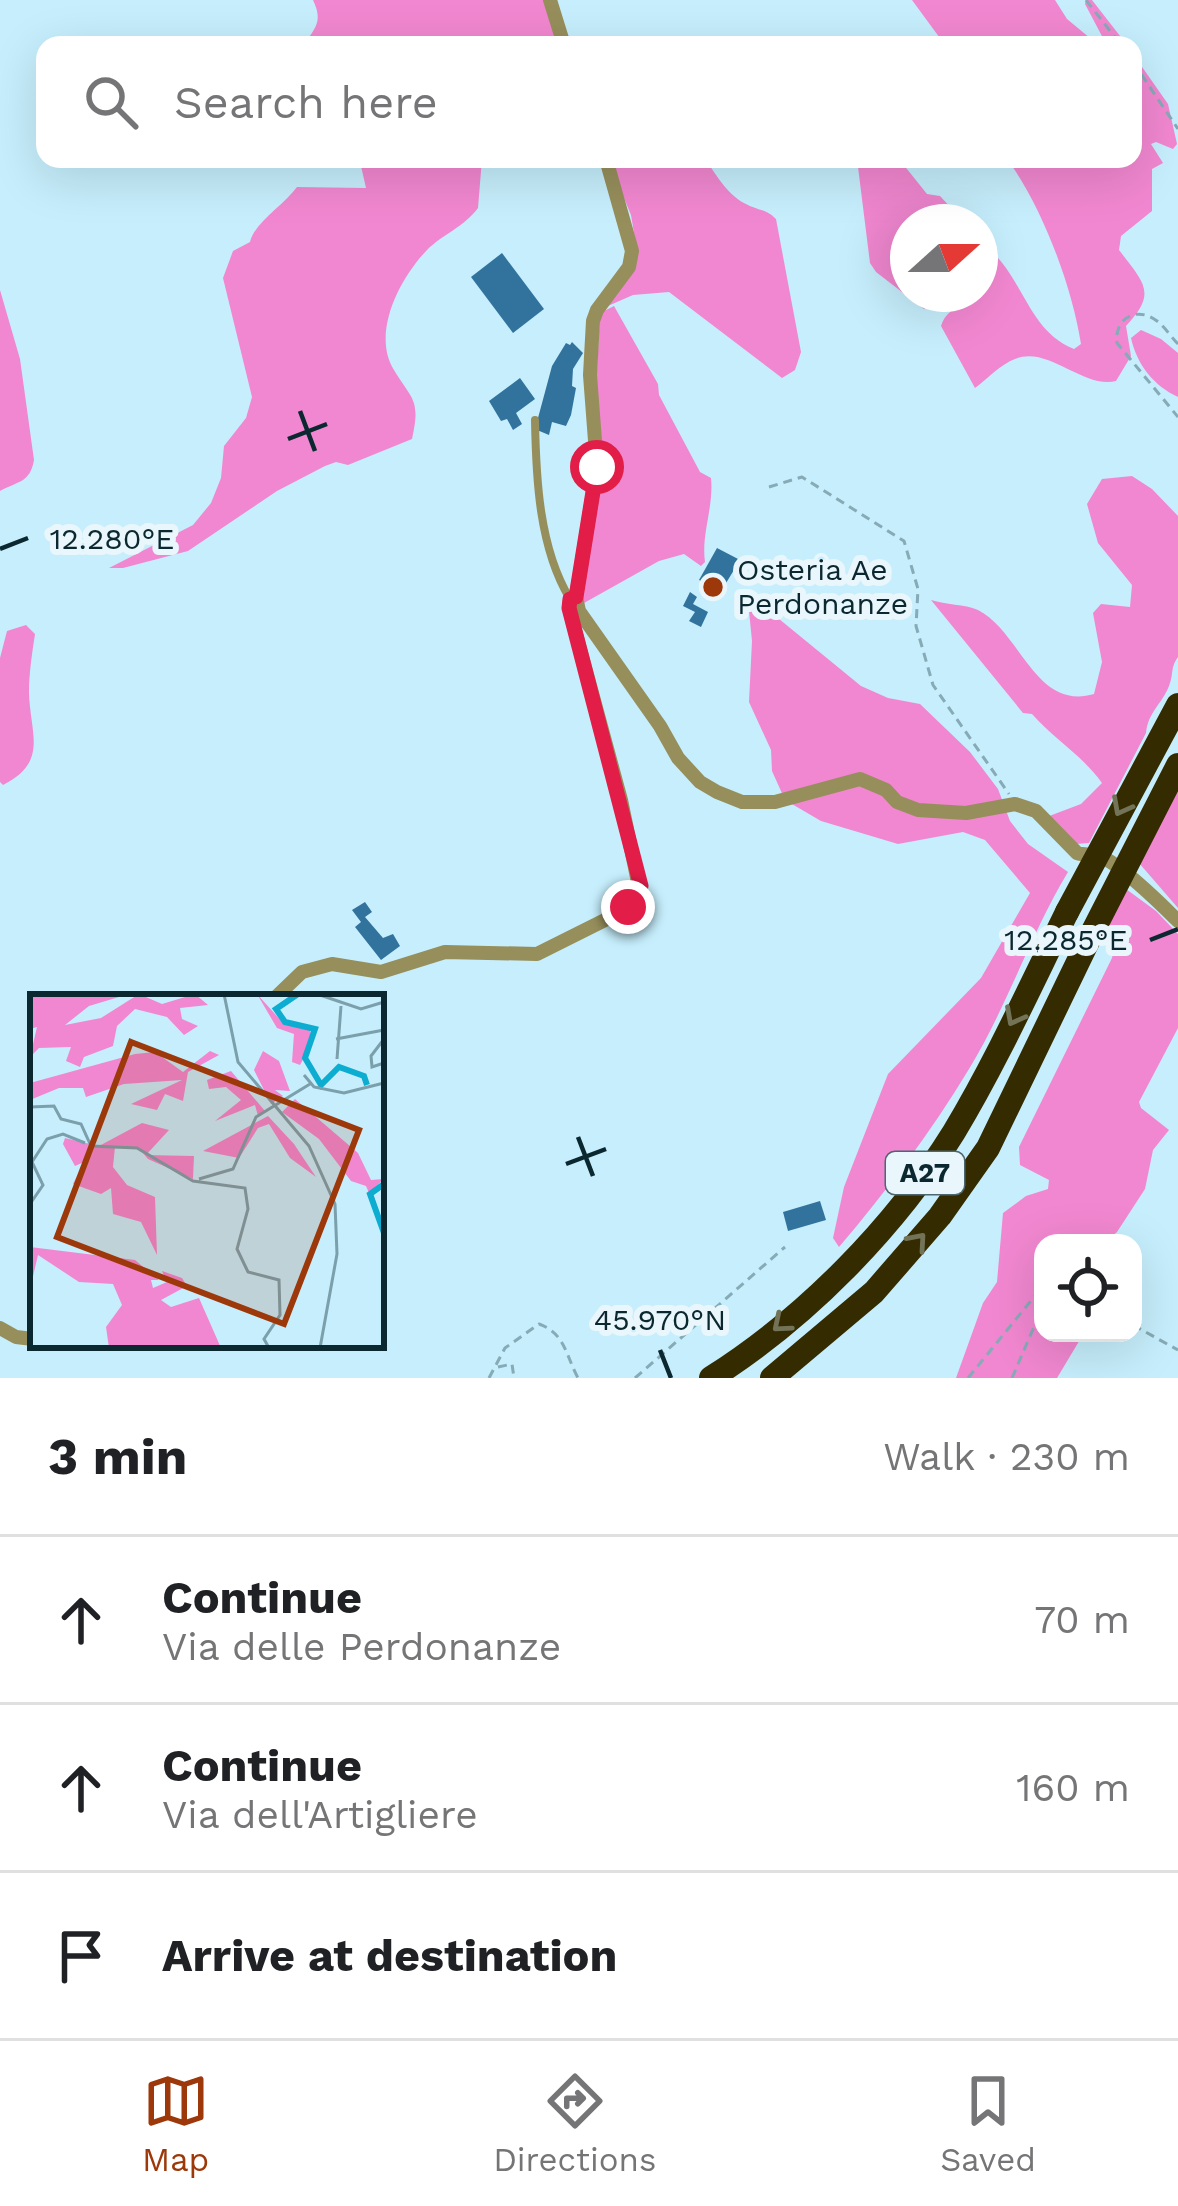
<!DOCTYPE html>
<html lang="en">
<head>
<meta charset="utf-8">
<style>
	body { margin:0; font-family:"Work Sans",sans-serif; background:#f6f6f6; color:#202124 }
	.controls { position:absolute; right:36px; bottom:36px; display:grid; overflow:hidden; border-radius:24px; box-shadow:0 12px 48px #0002 }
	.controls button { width:108px; height:108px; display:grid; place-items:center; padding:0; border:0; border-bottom:3px solid #e0e0e0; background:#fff; color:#202124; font:60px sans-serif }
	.compass { position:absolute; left:890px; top:204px; width:108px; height:108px; border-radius:50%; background:#fff; box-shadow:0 12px 48px #0002; rotate:69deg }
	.stop { position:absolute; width:36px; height:36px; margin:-27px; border:9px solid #e11d48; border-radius:50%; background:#fff }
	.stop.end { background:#e11d48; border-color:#fff; box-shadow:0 3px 12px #0008 }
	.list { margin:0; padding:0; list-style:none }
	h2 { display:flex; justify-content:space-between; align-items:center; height:156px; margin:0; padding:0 48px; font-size:51px }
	h2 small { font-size:39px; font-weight:400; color:#757577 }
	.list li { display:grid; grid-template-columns:78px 1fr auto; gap:36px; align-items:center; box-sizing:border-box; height:168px; padding:0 48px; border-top:3px solid #e0e0e0 }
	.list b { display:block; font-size:45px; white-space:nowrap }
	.list p { margin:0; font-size:39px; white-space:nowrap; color:#757577 }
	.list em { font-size:39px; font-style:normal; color:#757577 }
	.icon { flex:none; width:66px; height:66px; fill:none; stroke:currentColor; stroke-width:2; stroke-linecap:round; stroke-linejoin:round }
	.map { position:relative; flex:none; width:1178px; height:1378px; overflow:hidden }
	.search { position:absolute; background:#fff; box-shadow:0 12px 48px #0002; left:36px; right:36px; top:36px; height:132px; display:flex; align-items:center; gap:30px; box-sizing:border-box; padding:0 42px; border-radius:24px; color:#757577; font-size:45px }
	.sheet { height:660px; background:#fff }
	nav { display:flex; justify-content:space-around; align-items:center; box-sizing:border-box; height:168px; border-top:3px solid #e0e0e0; background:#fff; font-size:33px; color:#757577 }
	nav a { display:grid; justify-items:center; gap:6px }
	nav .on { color:#9d380a }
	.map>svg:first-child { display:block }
	.forest { fill:#f187d0 }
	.building { fill:#32739d }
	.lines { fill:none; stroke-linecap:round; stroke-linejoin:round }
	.path { stroke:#86aab6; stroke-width:3; stroke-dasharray:9 6; stroke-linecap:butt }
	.service { stroke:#968e5b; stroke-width:8 }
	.minor { stroke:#968e5b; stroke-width:14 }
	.motorway { stroke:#342c00; stroke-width:24 }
	.motorway-bridge { stroke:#342c00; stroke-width:24 }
	.oneway { stroke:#737358 }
	.route { stroke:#e11d48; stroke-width:15 }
	.ticks { fill:none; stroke:#0b2831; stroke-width:4.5 }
	.poi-dot { fill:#9d380a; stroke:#e9f6fb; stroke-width:4.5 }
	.labels { text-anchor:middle; stroke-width:12; stroke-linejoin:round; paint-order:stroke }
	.shield { fill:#e9f6fb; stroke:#4e666e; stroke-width:3 }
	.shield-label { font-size:27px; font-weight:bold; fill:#0b2831 }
	.poi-label { font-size:30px; fill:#0b2831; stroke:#e9f6fb; text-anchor:start }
	.inset-river { fill:none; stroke:#0cadd1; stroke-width:6 }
	.inset-road { fill:none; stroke:#7b9fab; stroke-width:3 }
	.view { fill:#9d380a; fill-opacity:0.15; stroke:#9d380a; stroke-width:6 }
	.inset-edge { fill:none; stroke:#0b2831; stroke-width:6 }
	.ticks-label { font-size:30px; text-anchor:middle; fill:#0b2831; stroke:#e9f6fb; stroke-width:12; stroke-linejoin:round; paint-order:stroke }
</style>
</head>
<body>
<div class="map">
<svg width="1178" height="1378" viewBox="0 0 1178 1378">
	<rect width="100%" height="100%" fill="#c6eefc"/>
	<!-- forest -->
	<g class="forest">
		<path d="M313 0H549L564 45H303C316 28 323 21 313 0Z"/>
		<path d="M912 0H1055L1067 19 1096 43 1103 38 1085 4 1086 0H1092L1127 45H945Z"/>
		<path d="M1133 54 1168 104 1177 144 1173 149 1156 142 1151 144 1163 163 1152 169V211L1121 236 1119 250C1145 284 1157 293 1126 326L1131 356 1116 381C1083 389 1048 345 1015 359 1001 364 987 379 975 388L941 326C948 304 969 307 980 294V239C989 248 999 258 1006 268 1028 299 1037 334 1074 349L1081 344C1072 286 1042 206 1007 159H1133Z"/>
		<path d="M352 159H482L478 208C464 227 443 234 427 250 400 278 371 333 394 370 412 400 421 399 412 439L348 465 336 462 325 466 277 491 188 551 123 568H109L193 525 211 503 221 478 224 446 246 418 252 397 223 278 233 251 250 242C254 223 284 205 297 187L366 188 361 166Z"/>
		<path d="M608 159H705C717 176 729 197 748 205 760 211 766 209 776 219L801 352 795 370 782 378 669 292 633 295 601 309 636 245 631 215Z"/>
		<path d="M857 159H899L927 194 940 196 964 222H908V294H939L924 309 876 272 870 263Z"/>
		<path d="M0 290 20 359 34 460C30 483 18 481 0 491Z"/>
		<path d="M614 306 658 384 659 395 700 472 711 478C714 507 701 534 705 562L701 566 684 554 659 561 584 603 580 591 589 521 600 313Z"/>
		<path d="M1141 330 1161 339 1178 353V397C1154 386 1137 365 1131 338Z"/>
		<path d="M1132 476 1152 489 1178 516V657C1170 668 1174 674 1169 686 1162 704 1148 712 1146 733L1089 843 1075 844 1044 818 1081 804 1102 783C1082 755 1054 739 1032 714L1023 713 931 600C946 605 964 604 978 610 1021 632 1035 711 1094 694L1102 662 1093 613 1101 604 1130 607 1132 585 1098 543 1087 504 1102 479Z"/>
		<path d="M748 601 758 607 762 605 861 686 888 698 920 704 970 752 998 789 1010 821 1028 844 1068 872C1030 935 1007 1007 969 1069 931 1132 886 1192 839 1247L833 1238 844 1187 888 1074 981 978 1030 893 985 840 963 832 898 844 821 821 785 800 772 771 771 750 749 702 752 641Z"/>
		<path d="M26 625 35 634C32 654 29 673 29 693 30 733 49 762 3 785L0 782V658L7 631Z"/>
		<path d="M1178 786V908L1139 863Z"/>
		<path d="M1126 889 1156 911 1178 934V1028L1139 1102 1141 1108 1169 1130 1153 1150 1145 1189 1117 1232 1104 1243H1043V1333H1084L1057 1378H956L983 1303 997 1282 1003 1213 1026 1196 1048 1189 1049 1180 1020 1165 1019 1147 1112 958 1117 935 1109 925Z"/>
	</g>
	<!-- building -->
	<g class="building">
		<path d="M502 253 544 309 513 333 471 277Z"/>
		<path d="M572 342 583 353 573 369 572 386 576 388 571 415 566 426 552 422 549 435 537 430 538 418 552 366 566 343 570 345Z"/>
		<path d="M520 378 535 399 516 413 522 424 513 430 507 419 501 421 489 401Z"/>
		<path d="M717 548 740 560 717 598 702 589 705 583 699 580Z"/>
		<path d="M690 592 697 597 693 604 708 612 701 627 689 621 695 612 683 606Z"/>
		<path d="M365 902 372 912 365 917 383 938 393 934 400 946 381 960 355 927 361 922 352 910Z"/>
		<path d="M820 1201 826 1220 788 1231 783 1212Z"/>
	</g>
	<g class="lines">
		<!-- path -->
		<g class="path">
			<path d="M1086 0 1121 45"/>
			<path d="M1133 62 1178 129"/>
			<path d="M1178 344C1171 337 1165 327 1157 321 1136 305 1114 319 1117 343L1178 417"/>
			<path d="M769 487 802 477 904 541 918 589 916 626 933 685 1009 794"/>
			<path d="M1133 1325 1178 1350"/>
			<path d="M498 1367 512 1364 514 1378"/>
			<path d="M489 1378 505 1348 539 1324C565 1333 566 1356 578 1378"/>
			<path d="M635 1378 785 1247"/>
			<path d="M968 1378 1043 1286"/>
			<path d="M1012 1378 1043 1306"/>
		</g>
		<!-- service -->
		<path class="service" d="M535 420C536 478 539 548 570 599"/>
		<!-- minor -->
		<g class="minor">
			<path d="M550 0 564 45"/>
			<path d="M576 597 579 611 660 726 678 758 700 782 717 792 742 802H775L860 779 886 790 897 802 918 810 966 813 1015 804 1036 811 1077 853C1083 855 1089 854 1096 855 1114 858 1162 905 1178 921"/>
			<path d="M276 997 302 972 332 964 381 972 445 952 537 954 623 911 640 892 621 800 569 608 570 599 576 597 597 467 590 375 593 321 597 310 629 267 632 251 606 159"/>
			<path d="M0 1328 16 1337 33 1339"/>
		</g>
		<!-- motorway -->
		<g class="motorway">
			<path d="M711 1378C806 1318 895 1227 954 1132 996 1062 1031 985 1067 912"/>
			<path d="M772 1378 874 1292 940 1216 988 1148 1092 933"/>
		</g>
		<!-- motorway-bridge -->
		<g class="motorway-bridge">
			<path d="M1067 912 1178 705"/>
			<path d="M1092 933 1178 765"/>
		</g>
	</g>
	<!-- one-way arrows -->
	<defs><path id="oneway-chevron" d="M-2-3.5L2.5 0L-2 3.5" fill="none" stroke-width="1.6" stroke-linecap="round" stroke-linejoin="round" transform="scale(3)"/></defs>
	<g class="oneway">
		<use href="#oneway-chevron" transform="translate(1121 807) rotate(118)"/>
		<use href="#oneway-chevron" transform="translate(1014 1017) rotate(118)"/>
		<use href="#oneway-chevron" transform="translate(918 1241) rotate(-49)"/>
		<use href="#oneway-chevron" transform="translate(781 1324) rotate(140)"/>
	</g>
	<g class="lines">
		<!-- route -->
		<path class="route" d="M597 467 576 597 570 599 569 608 641 886 628 907"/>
	</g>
	<!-- ticks -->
	<path class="ticks" d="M300 411 315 451M288 439 327 424M0 549 28 538M1150 940 1178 929M578 1137 593 1176M566 1164 606 1149M660 1350 671 1378"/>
	<!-- markers -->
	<circle class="poi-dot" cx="713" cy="587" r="12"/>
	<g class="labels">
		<!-- shield labels -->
		<rect class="shield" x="886" y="1152" width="78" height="42" rx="9"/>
		<g class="shield-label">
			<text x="925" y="1182">A27</text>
		</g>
		<!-- poi labels -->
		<g class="poi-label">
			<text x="737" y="580">Osteria Ae<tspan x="737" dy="34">Perdonanze</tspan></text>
		</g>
	</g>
	<!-- overview -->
	<g transform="translate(30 994)">
		<rect width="354" height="354" fill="#c6eefc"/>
		<path d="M0 0H99L59 12 35 31 71 24 109 0 132 10 165 0 178 11 150 14 152 25 168 32 154 41 137 23 105 15 87 32 83 52 54 63 50 73 36 67 41 53 9 54 0 63 7 33 0 35ZM227 0 254 30 279 32 283 47 270 71 262 68 264 40 247 34ZM180 57 189 61 158 78 153 107 135 100 127 116 101 110 152 86 94 90 56 103 53 94H29L0 106V89L105 60 125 58 153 78ZM233 57 249 67 260 97 245 96 253 102 241 110 224 76ZM201 77 235 117 228 122 225 111 185 127 211 106 196 93 179 95 177 86ZM265 105 328 159 341 186 354 185 342 196 354 234 336 192 321 187 289 145 252 118ZM238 122 264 150 286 183 260 164 239 130 228 134 209 164 173 157ZM112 129 139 136 116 161 164 162 163 185 118 165 108 153H85L83 173 97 191 125 203 127 261 111 228 83 220 81 194 71 200 43 190 54 168 45 172 33 150 35 144 69 152ZM0 253 105 266 129 286H121L123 294 137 288 132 277 152 284 157 292 131 306 141 313 169 304 191 354H79L76 333 92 311 83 290 49 288 8 261 0 295Z" fill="#f187d0"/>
		<path class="inset-river" d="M268 0 246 15 255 28 285 35 275 64 291 91 309 73 334 82 337 91M354 190 340 200 354 239"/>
		<path class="inset-road" d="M194 0 208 68 279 152 305 210 307 260 290 354M287 0 331 15 354 8M306 45 354 36M354 45 341 62 342 73 354 69M307 65 311 12M274 81 284 93 314 99 354 89M0 113 24 112 31 125 51 130 61 152 107 154 163 187 215 194 218 215 207 255 218 278 249 286 250 321 234 345 239 354M169 185 203 175 226 123 280 90M0 210 13 191 2 168 17 145 33 140 55 149"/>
		<path class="view" d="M101 48 329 136 254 330 27 243Z"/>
		<rect width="354" height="354" class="inset-edge"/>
	</g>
	<g class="ticks-label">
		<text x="112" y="549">12.280°E</text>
		<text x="1066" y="950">12.285°E</text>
		<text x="660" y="1330">45.970°N</text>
	</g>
</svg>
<div class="controls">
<button><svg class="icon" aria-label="locate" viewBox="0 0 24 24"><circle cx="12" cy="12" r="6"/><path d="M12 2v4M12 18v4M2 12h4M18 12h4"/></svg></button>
</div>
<svg class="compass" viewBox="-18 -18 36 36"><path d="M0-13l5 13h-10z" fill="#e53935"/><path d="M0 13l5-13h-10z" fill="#757577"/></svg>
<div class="stop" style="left:597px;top:467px"></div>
<div class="stop end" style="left:628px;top:907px"></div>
<div class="search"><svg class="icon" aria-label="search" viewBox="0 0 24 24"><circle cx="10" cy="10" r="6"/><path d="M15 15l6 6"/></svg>Search here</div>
</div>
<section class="sheet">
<h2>3 min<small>Walk · 230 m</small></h2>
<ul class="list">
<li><svg class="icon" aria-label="ahead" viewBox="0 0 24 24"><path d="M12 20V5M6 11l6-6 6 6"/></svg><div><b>Continue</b><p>Via delle Perdonanze</p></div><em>70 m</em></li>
<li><svg class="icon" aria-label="ahead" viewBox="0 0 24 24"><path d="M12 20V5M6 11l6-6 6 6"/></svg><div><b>Continue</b><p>Via dell'Artigliere</p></div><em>160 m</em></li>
<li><svg class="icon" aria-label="arrive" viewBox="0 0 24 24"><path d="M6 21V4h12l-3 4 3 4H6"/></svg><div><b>Arrive at destination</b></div></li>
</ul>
</section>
<nav>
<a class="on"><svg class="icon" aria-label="map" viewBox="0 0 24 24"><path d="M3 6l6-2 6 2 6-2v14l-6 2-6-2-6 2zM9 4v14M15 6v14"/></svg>Map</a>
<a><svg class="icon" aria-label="directions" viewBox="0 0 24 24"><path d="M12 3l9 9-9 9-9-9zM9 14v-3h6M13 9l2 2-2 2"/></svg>Directions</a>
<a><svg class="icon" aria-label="saved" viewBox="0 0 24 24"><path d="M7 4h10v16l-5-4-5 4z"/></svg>Saved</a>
</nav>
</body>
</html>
